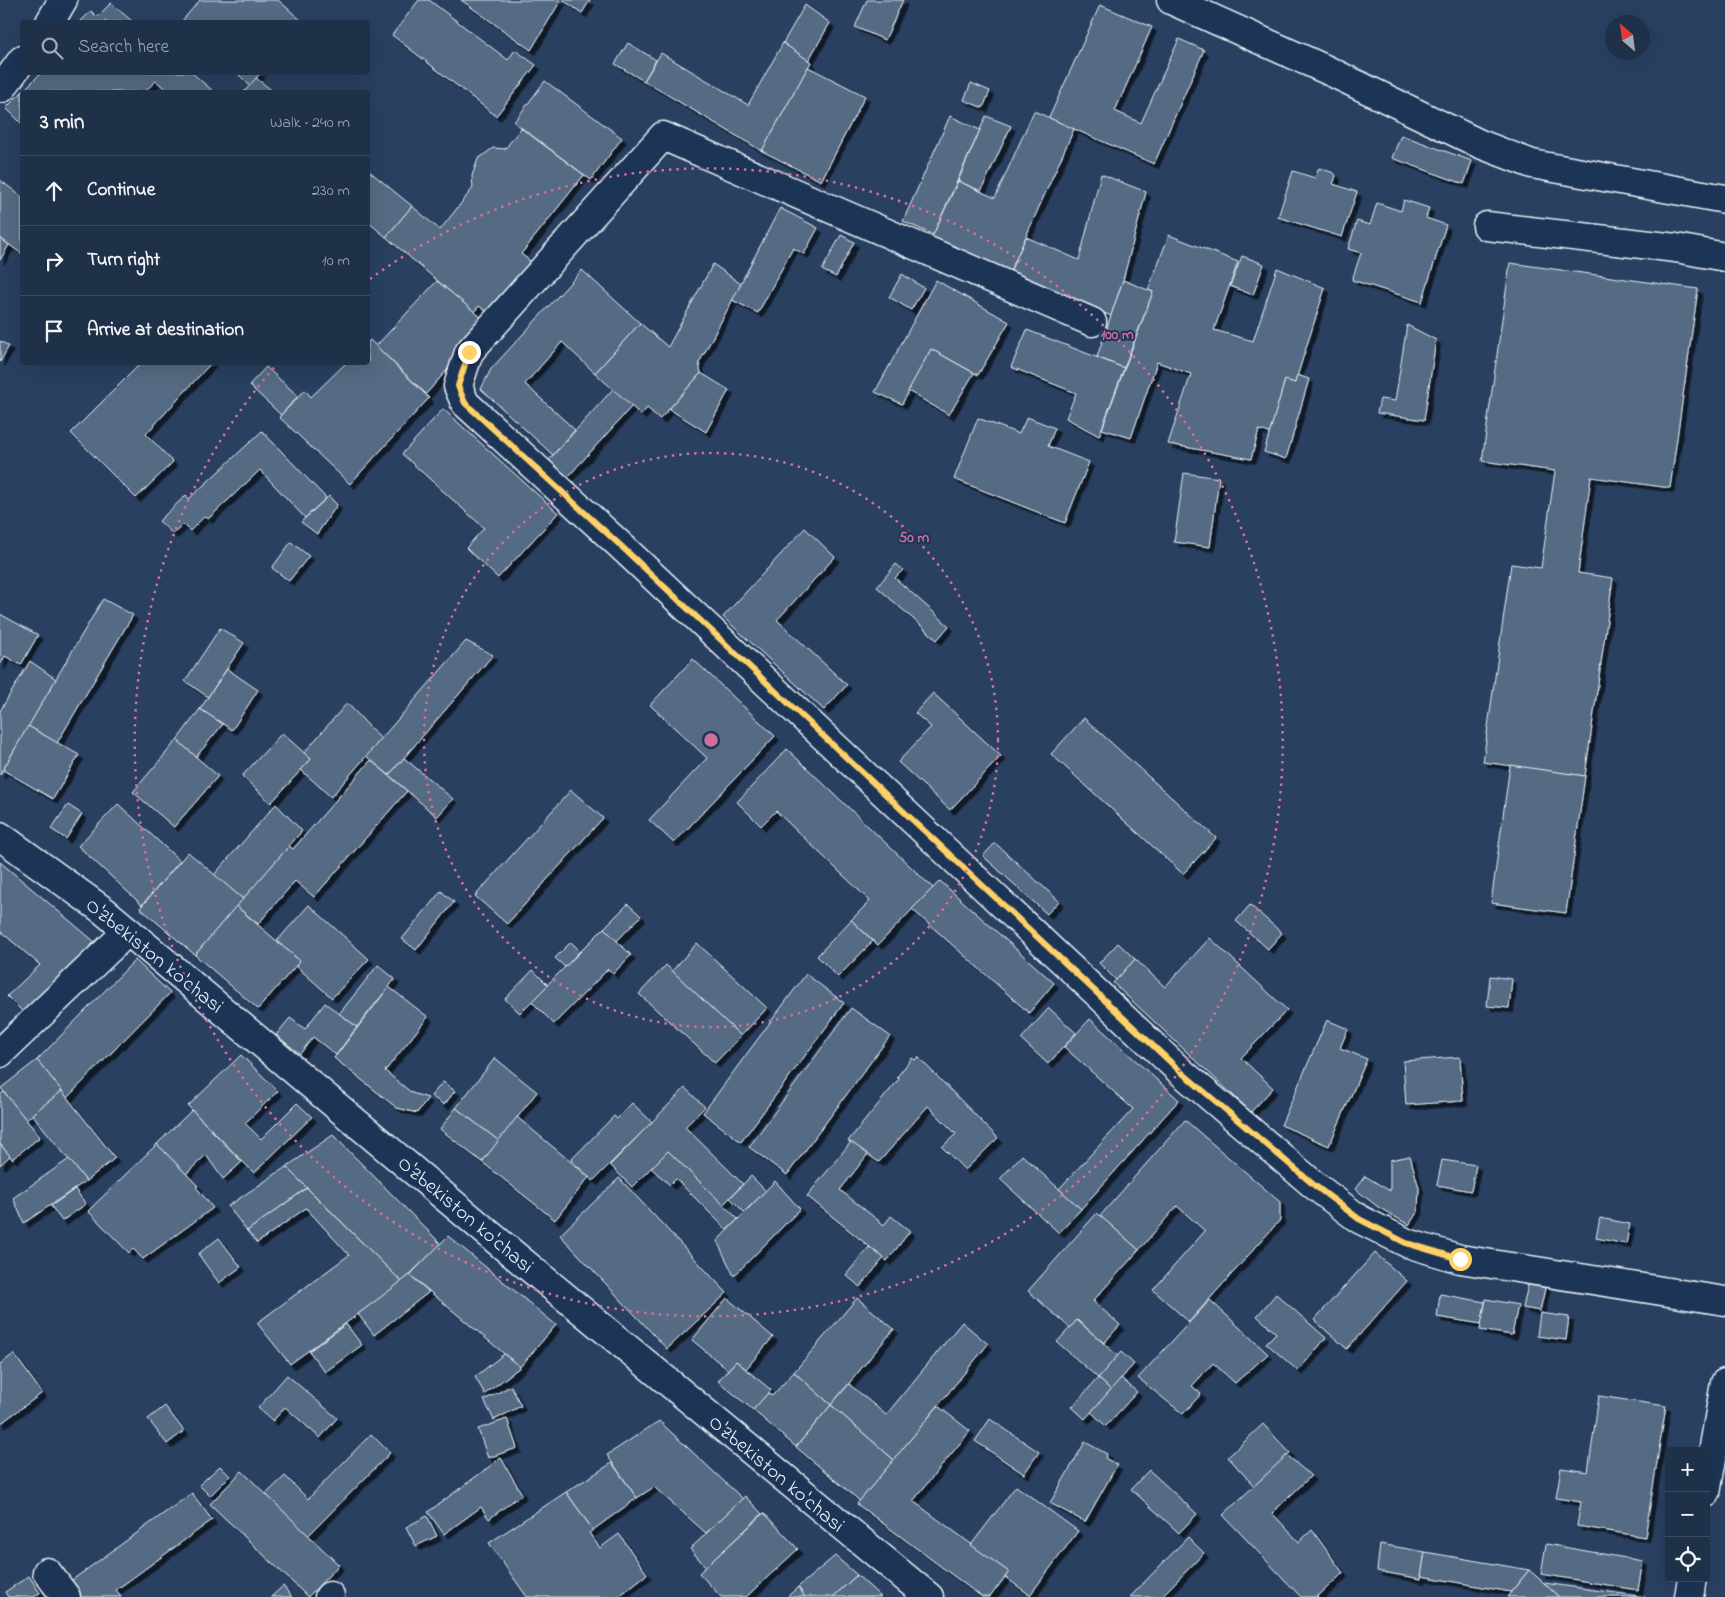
<!DOCTYPE html>
<html lang="en">
<head>
<meta charset="utf-8">
<style>
	body { margin:0; font-family:"Indie Flower",sans-serif; background:#2c3c53; color:#f1f3f6 }
	.controls { position:absolute; right:15px; bottom:15px; display:grid; overflow:hidden; border-radius:5px; box-shadow:0 5px 20px #0002 }
	.controls button { width:45px; height:45px; display:grid; place-items:center; padding:0; border:0; border-bottom:1px solid #3c4b61; background:#1f3049; color:#f1f3f6; font:25px sans-serif }
	.compass { position:absolute; left:1605px; top:15px; width:45px; height:45px; border-radius:50%; background:#1f3049; box-shadow:0 5px 20px #0002; rotate:332deg }
	.stop { position:absolute; width:15px; height:15px; margin:-11px; border:4px solid #ffd166; border-radius:50%; background:#fff }
	.stop.end { background:#ffd166; border-color:#fff; box-shadow:0 1px 5px #0008 }
	.list { margin:0; padding:0; list-style:none }
	h2 { display:flex; justify-content:space-between; align-items:center; height:65px; margin:0; padding:0 20px; font-size:21px }
	h2 small { font-size:16px; font-weight:400; color:#a1a9b4 }
	.list li { display:grid; grid-template-columns:32px 1fr auto; gap:15px; align-items:center; box-sizing:border-box; height:70px; padding:0 20px; border-top:1px solid #3c4b61 }
	.list b { display:block; font-size:19px; white-space:nowrap }
	.list em { font-size:16px; font-style:normal; color:#a1a9b4 }
	.icon { flex:none; width:28px; height:28px; fill:none; stroke:currentColor; stroke-width:2; stroke-linecap:round; stroke-linejoin:round }
	.map { position:relative; flex:none; width:1725px; height:1597px; overflow:hidden }
	.search { position:absolute; background:#1f3049; box-shadow:0 5px 20px #0002; left:20px; top:20px; width:350px; height:55px; display:flex; align-items:center; gap:12px; box-sizing:border-box; padding:0 18px; border-radius:5px; color:#a1a9b4; font-size:19px }
	.panel { position:absolute; background:#1f3049; box-shadow:0 5px 20px #0002; left:20px; top:90px; width:350px; height:275px; border-radius:5px }
	.map>svg:first-child { display:block }
	.building { fill:#556a83; stroke:#e8f1f8; filter:url(#shadow) }
	.lines { fill:none; stroke-linecap:round; stroke-linejoin:round }
	.minor-casing { stroke:#e8f1f8; stroke-width:31 }
	.minor { stroke:#1d3557; stroke-width:28 }
	.route { stroke:#ffd166; stroke-width:6 }
	.ring { fill:none; stroke:#d16f9a; stroke-width:2.5; stroke-dasharray:2.5 5 }
	.labels { text-anchor:middle; stroke-width:4; stroke-linejoin:round; paint-order:stroke }
	.street-label { font-size:21px; fill:#e8f1f8; stroke:#1d3557 }
	.centre { fill:#d16f9a; stroke:#1d3557; stroke-width:2.5 }
	.ring-label { font-size:15px; text-anchor:middle; font-weight:bold; fill:#d16f9a; stroke:#1d3557; stroke-width:4; stroke-linejoin:round; paint-order:stroke }
</style>
</head>
<body>
<div class="map">
<svg width="1725" height="1597" viewBox="0 0 1725 1597">
	<defs>
		<filter id="shadow"><feDropShadow dx="4.5" dy="4.5" stdDeviation="0" flood-color="#0009"/></filter>
	</defs>
	<rect width="100%" height="100%" fill="#294061"/>
	<filter id="ink" filterUnits="userSpaceOnUse"><feTurbulence type="fractalNoise" baseFrequency=".02" numOctaves="2"/><feDisplacementMap in="SourceGraphic" scale="10" xChannelSelector="R" yChannelSelector="G"/><feConvolveMatrix kernelMatrix="1 2 1 2 8 2 1 2 1" color-interpolation-filters="sRGB"/></filter>
	<g filter="url(#ink)">
		<!-- building -->
		<g class="building">
			<path d="M200 0H278L303 22H181Z"/>
			<path d="M419 0H429L508 60 515 50 536 65 496 116 392 35Z"/>
			<path d="M461 0H561L531 50Z"/>
			<path d="M563 0H590L582 13Z"/>
			<path d="M867 0H903L885 40 855 27Z"/>
			<path d="M111 3 133 22H80L91 11 97 17Z"/>
			<path d="M805 5 830 23 808 61 783 43Z"/>
			<path d="M1100 5 1152 27 1115 111 1141 123 1179 39 1204 50 1154 164 1049 118Z"/>
			<path d="M628 43 656 60 644 81 615 64Z"/>
			<path d="M783 43 811 62 762 151 644 81 661 53 748 105Z"/>
			<path d="M808 67 865 96 821 181 762 151Z"/>
			<path d="M42 72H191L214 92H169L156 81 144 92H22V124L6 108Z"/>
			<path d="M236 72H261L250 86Z"/>
			<path d="M256 78 274 92H244Z"/>
			<path d="M545 81 622 138 591 180 514 122Z"/>
			<path d="M971 83 990 91 983 108 964 100Z"/>
			<path d="M1034 111 1074 129 1010 272 932 237 958 181 995 198Z"/>
			<path d="M950 116 980 130 933 235 903 221Z"/>
			<path d="M986 116 1011 126 981 191 958 181Z"/>
			<path d="M521 128 584 175 521 254 538 267 496 319 479 306 474 312 386 237 412 206 440 230 473 188 472 176 478 159 493 148 505 149Z"/>
			<path d="M1401 135 1472 161 1464 184 1392 158Z"/>
			<path d="M1319 168 1334 173 1336 176 1333 184 1357 192 1342 237 1278 217 1293 171 1315 178Z"/>
			<path d="M368 170 412 206 386 237 368 222Z"/>
			<path d="M1101 174 1146 192 1123 280 1111 316 1010 272 1026 237 1079 260Z"/>
			<path d="M0 180 22 197V254L0 238Z"/>
			<path d="M1404 200 1429 208 1426 218 1446 225 1422 302 1352 280 1361 253 1348 249 1357 221 1370 225 1377 203 1401 211Z"/>
			<path d="M780 208 818 228 804 254 793 248 758 313 732 300Z"/>
			<path d="M841 235 854 242 836 277 822 270Z"/>
			<path d="M1169 235 1238 262 1214 330 1253 341 1277 268 1325 288 1295 383 1285 380 1270 433 1259 430 1251 459 1168 444 1191 374 1157 362 1131 438 1102 429 1153 292 1148 290Z"/>
			<path d="M0 238 9 245 0 260Z"/>
			<path d="M1242 256 1264 264 1253 295 1230 286Z"/>
			<path d="M1510 263 1698 289 1670 488 1591 477 1578 573 1613 578 1585 776 1483 762 1511 564 1541 568 1555 471 1482 461Z"/>
			<path d="M713 264 741 284 699 363 701 373 660 419 647 408 641 415 595 373 640 323 668 347Z"/>
			<path d="M582 270 640 323 595 373 562 342 525 384 575 430 553 455 481 389 491 369Z"/>
			<path d="M902 274 924 288 911 310 889 297Z"/>
			<path d="M936 280 1009 322 978 375 931 349 902 404 875 392Z"/>
			<path d="M1123 280 1153 292 1124 368 1097 357Z"/>
			<path d="M437 281 488 323 426 394 376 346Z"/>
			<path d="M1407 325 1436 340 1424 420 1377 413 1380 399 1395 401Z"/>
			<path d="M1027 330 1124 368 1099 436 1066 418 1076 393 1011 367Z"/>
			<path d="M370 340 429 398 350 484 279 417 305 390 311 397 347 362H368V342Z"/>
			<path d="M0 341 9 346 0 362Z"/>
			<path d="M931 349 974 373 949 415 908 391Z"/>
			<path d="M142 362H212L146 434 173 462 136 498 71 433Z"/>
			<path d="M266 367 298 396 281 415 249 385Z"/>
			<path d="M701 373 729 390 706 432 669 409Z"/>
			<path d="M1297 375 1309 379 1286 459 1264 452 1285 380 1295 383Z"/>
			<path d="M613 389 632 406 567 478 548 461Z"/>
			<path d="M443 409 558 513 498 578 466 548 484 528 402 454Z"/>
			<path d="M1027 417 1055 428 1048 446 1089 462 1065 523 954 479 978 418 1019 434Z"/>
			<path d="M262 431 326 498 305 518 260 470 208 519 205 516 190 531 184 524 173 534 159 521 186 495 189 499Z"/>
			<path d="M1184 473 1219 478 1210 547 1174 542Z"/>
			<path d="M329 496 337 505 317 534 301 522Z"/>
			<path d="M805 528 835 557 777 620 847 685 824 710 723 617Z"/>
			<path d="M291 542 309 556 289 581 272 568Z"/>
			<path d="M896 564 903 570 895 578 949 626 937 640 877 587Z"/>
			<path d="M103 599 133 615 57 743 28 726Z"/>
			<path d="M0 614 38 635 21 665 5 656 0 665Z"/>
			<path d="M220 628 244 643 208 697 185 681Z"/>
			<path d="M466 641 493 655 389 775 366 756Z"/>
			<path d="M693 659 775 736 674 843 649 820 707 758 650 705Z"/>
			<path d="M30 661 56 679 0 775V711Z"/>
			<path d="M227 669 258 690 232 730 200 709Z"/>
			<path d="M933 693 1001 756 950 810 898 762 931 727 915 713Z"/>
			<path d="M347 703 381 739 331 797 301 770 311 759 304 753Z"/>
			<path d="M200 709 223 724 196 757 177 740Z"/>
			<path d="M1084 718 1216 838 1183 874 1051 754Z"/>
			<path d="M28 726 79 755 53 799 3 770Z"/>
			<path d="M282 733 311 759 271 803 242 776Z"/>
			<path d="M177 740 218 776 174 827 133 792Z"/>
			<path d="M787 749 933 888 878 945 851 920 870 901 776 811 761 826 737 802Z"/>
			<path d="M404 758 453 799 437 817 389 775Z"/>
			<path d="M371 760 407 791 314 897 295 881 258 924 236 906 289 846 293 849Z"/>
			<path d="M1510 765 1585 776 1566 913 1491 903Z"/>
			<path d="M571 790 603 818 507 924 475 896Z"/>
			<path d="M118 804 180 861 142 905 78 846Z"/>
			<path d="M276 804 302 831 243 899 214 875Z"/>
			<path d="M68 805 82 814 66 839 51 829Z"/>
			<path d="M995 843 1059 901 1047 914 983 856Z"/>
			<path d="M188 852 243 899 195 955 140 908Z"/>
			<path d="M0 862 102 948 30 1019 7 996 40 965 0 931Z"/>
			<path d="M940 881 1054 983 1029 1013 912 909Z"/>
			<path d="M441 891 454 902 416 950 402 939Z"/>
			<path d="M628 904 641 916 617 941 604 928Z"/>
			<path d="M309 905 369 959 332 998 296 966 300 961 277 941Z"/>
			<path d="M1250 905 1282 933 1268 949 1236 921Z"/>
			<path d="M236 906 300 961 258 1009 195 955Z"/>
			<path d="M851 920 873 941 838 977 817 956Z"/>
			<path d="M604 928 631 955 613 974 608 969 554 1024 531 1001Z"/>
			<path d="M1210 938 1287 1010 1241 1058 1273 1088 1251 1112 1113 983 1135 959 1165 987Z"/>
			<path d="M571 942 580 951 565 967 555 958Z"/>
			<path d="M697 943 767 1008 741 1036 672 971Z"/>
			<path d="M1118 943 1135 959 1116 980 1099 963Z"/>
			<path d="M135 960 170 993 67 1098 37 1060Z"/>
			<path d="M378 965 395 979 357 1027 339 1014Z"/>
			<path d="M666 965 741 1036 715 1063 639 994Z"/>
			<path d="M533 970 548 985 520 1013 505 999Z"/>
			<path d="M806 974 844 1003 741 1142 703 1113Z"/>
			<path d="M1490 976 1512 979 1509 1008 1487 1006Z"/>
			<path d="M389 987 428 1017 385 1071 412 1093 428 1098 417 1113 397 1108 334 1058Z"/>
			<path d="M325 1003 357 1027 336 1055 313 1037 300 1054 276 1035 290 1018 305 1029Z"/>
			<path d="M851 1008 890 1036 787 1175 749 1147Z"/>
			<path d="M1049 1008 1076 1033 1048 1064 1021 1039Z"/>
			<path d="M1090 1019 1179 1100 1081 1209 1059 1189 1133 1109 1064 1047Z"/>
			<path d="M1327 1020 1348 1029 1340 1048 1367 1059 1329 1146 1281 1125Z"/>
			<path d="M241 1055 278 1091 245 1123 261 1139 297 1103 312 1117 254 1173 188 1106Z"/>
			<path d="M918 1057 998 1138 965 1170 942 1147 956 1134 928 1106 879 1162 848 1141 899 1079 897 1077 912 1058 915 1060Z"/>
			<path d="M1460 1057 1463 1101 1406 1105 1403 1061Z"/>
			<path d="M495 1058 537 1092 499 1141 456 1108Z"/>
			<path d="M37 1060 62 1091 26 1120 1 1088Z"/>
			<path d="M443 1082 455 1091 444 1105 431 1096Z"/>
			<path d="M685 1088 705 1107 685 1127 743 1184 723 1205 668 1151 632 1187 610 1165Z"/>
			<path d="M62 1091 115 1158 86 1181 32 1114Z"/>
			<path d="M4 1092 40 1137 12 1159 0 1144V1095Z"/>
			<path d="M632 1103 652 1122 593 1181 571 1160 614 1116 617 1119Z"/>
			<path d="M456 1108 499 1141 482 1162 440 1129Z"/>
			<path d="M192 1110 242 1162 223 1179 206 1155 186 1174 157 1144Z"/>
			<path d="M517 1117 589 1177 555 1220 482 1162Z"/>
			<path d="M1185 1120 1280 1202V1220L1189 1322 1153 1290 1205 1231 1177 1206 1139 1250 1100 1216Z"/>
			<path d="M333 1135 441 1244 402 1282 286 1167Z"/>
			<path d="M851 1142 868 1154 840 1190 884 1225 891 1216 910 1231 887 1261 807 1196Z"/>
			<path d="M0 1144 10 1156 0 1165Z"/>
			<path d="M157 1144 198 1186 196 1187 213 1208 143 1259 133 1249 129 1253 88 1211Z"/>
			<path d="M668 1151 738 1219 727 1230 676 1179 670 1185 651 1168Z"/>
			<path d="M1022 1155 1081 1209 1059 1233 1000 1179Z"/>
			<path d="M1410 1156 1419 1188 1418 1211 1409 1225 1378 1207 1355 1189 1365 1176 1390 1191V1160Z"/>
			<path d="M69 1159 86 1181 24 1223 13 1198Z"/>
			<path d="M1442 1160 1476 1165 1471 1191 1437 1185Z"/>
			<path d="M286 1167 307 1188 247 1231 228 1206Z"/>
			<path d="M751 1176 766 1191 744 1212 730 1198Z"/>
			<path d="M619 1178 727 1293 667 1349 560 1235Z"/>
			<path d="M775 1181 800 1209 734 1276 717 1241Z"/>
			<path d="M307 1188 402 1282 290 1364 257 1323 349 1255 306 1208 257 1243 247 1231Z"/>
			<path d="M75 1189 86 1204 62 1221 51 1206Z"/>
			<path d="M1097 1213 1139 1250 1093 1301 1120 1325 1104 1343 1077 1320 1070 1328 1028 1291Z"/>
			<path d="M1600 1218 1630 1224 1626 1244 1596 1238Z"/>
			<path d="M448 1236 556 1325 520 1367 410 1275Z"/>
			<path d="M219 1238 241 1267 219 1283 198 1254Z"/>
			<path d="M869 1247 884 1258 860 1287 846 1275Z"/>
			<path d="M1375 1253 1407 1281 1347 1349 1314 1320Z"/>
			<path d="M410 1275 429 1292 374 1335 358 1314Z"/>
			<path d="M1529 1280 1546 1284 1540 1311 1523 1308Z"/>
			<path d="M1276 1294 1326 1338 1298 1371 1266 1343 1276 1333 1257 1316Z"/>
			<path d="M1440 1294 1485 1302 1482 1324 1437 1317Z"/>
			<path d="M727 1298 773 1337 746 1369 736 1361 728 1370 692 1340Z"/>
			<path d="M857 1298 894 1329 831 1405 794 1372Z"/>
			<path d="M1486 1299 1518 1305 1512 1335 1480 1330Z"/>
			<path d="M1210 1300 1268 1354 1235 1383 1213 1363 1192 1386 1201 1394 1183 1414 1138 1378Z"/>
			<path d="M1540 1313 1569 1317 1566 1340 1537 1336Z"/>
			<path d="M1077 1320 1118 1356 1098 1378 1057 1342Z"/>
			<path d="M962 1322 988 1344 894 1460 831 1405 849 1384 886 1415Z"/>
			<path d="M346 1324 362 1345 325 1372 309 1351Z"/>
			<path d="M1121 1352 1134 1364 1111 1390 1098 1378Z"/>
			<path d="M14 1354 42 1393 0 1424V1364Z"/>
			<path d="M504 1354 520 1367 485 1394 475 1377Z"/>
			<path d="M736 1361 771 1390 753 1410 718 1381Z"/>
			<path d="M794 1372 831 1405 796 1447 753 1410 768 1393 772 1396Z"/>
			<path d="M287 1375 337 1418 320 1438 285 1407 273 1421 258 1408Z"/>
			<path d="M1098 1378 1111 1390 1085 1419 1072 1407Z"/>
			<path d="M1121 1378 1137 1392 1106 1426 1091 1412Z"/>
			<path d="M511 1386 521 1406 494 1420 484 1400Z"/>
			<path d="M1599 1396 1666 1406 1645 1537 1577 1526 1581 1502 1556 1498 1561 1468 1588 1472Z"/>
			<path d="M831 1405 894 1460 860 1501 796 1447Z"/>
			<path d="M165 1406 184 1431 167 1444 148 1419Z"/>
			<path d="M938 1406 970 1431 913 1501 1009 1572 990 1597H982L857 1504Z"/>
			<path d="M507 1419 517 1448 488 1458 478 1429Z"/>
			<path d="M990 1419 1039 1452 1024 1474 975 1441Z"/>
			<path d="M659 1421 743 1499 706 1533 654 1487 637 1498 607 1455Z"/>
			<path d="M1263 1424 1290 1453 1254 1486 1228 1457Z"/>
			<path d="M371 1434 390 1453 308 1536 266 1494 285 1476 308 1499Z"/>
			<path d="M1085 1442 1107 1454 1105 1458 1117 1465 1085 1522 1050 1503Z"/>
			<path d="M1287 1455 1311 1476 1272 1513 1299 1542 1312 1530 1343 1573 1317 1597H1301L1223 1515Z"/>
			<path d="M501 1458 522 1494 489 1519 481 1507 444 1534 428 1512Z"/>
			<path d="M612 1463 637 1498 593 1530 566 1492Z"/>
			<path d="M220 1466 230 1476 210 1496 199 1485Z"/>
			<path d="M1149 1470 1197 1514 1179 1533 1131 1489Z"/>
			<path d="M242 1471 339 1565 308 1597 210 1504Z"/>
			<path d="M1016 1486 1078 1531 1030 1595 1005 1577 1009 1572 971 1545Z"/>
			<path d="M566 1492 593 1530 589 1533 600 1548 619 1534 647 1574 618 1597H527L489 1543Z"/>
			<path d="M192 1493 212 1520 116 1590 122 1597H78L68 1583Z"/>
			<path d="M745 1496 762 1514 706 1567 690 1549Z"/>
			<path d="M764 1513 798 1549 746 1597H721L699 1573Z"/>
			<path d="M427 1516 437 1536 416 1546 406 1527Z"/>
			<path d="M1188 1537 1204 1553 1161 1597H1130Z"/>
			<path d="M1380 1544 1425 1552 1421 1579 1377 1571Z"/>
			<path d="M1546 1544 1643 1561 1638 1590 1541 1574Z"/>
			<path d="M1425 1552 1529 1570 1511 1592 1421 1576Z"/>
			<path d="M835 1556 857 1575 833 1597H805L798 1587Z"/>
			<path d="M1529 1570 1544 1583 1559 1597H1507Z"/>
			<path d="M857 1575 881 1597H833Z"/>
			<path d="M29 1576 40 1593 34 1597H8L5 1592Z"/>
			<path d="M1544 1583 1645 1597H1559Z"/>
			<path d="M283 1586 292 1597H271Z"/>
			<path d="M798 1587 805 1597H787Z"/>
		</g>
		<g class="lines">
			<!-- minor casing -->
			<g class="minor-casing">
				<g id="minor">
					<path d="M1171 0 1327 70 1480 144 1532 164 1725 199"/>
					<path d="M50 22 63 0"/>
					<path d="M2 88 22 60"/>
					<path d="M1487 226 1676 248 1725 257"/>
					<path d="M1092 322 663 136 469 352 458 386 465 403 621 546 1180 1071 1314 1185 1359 1219 1407 1243 1460 1259 1725 1301"/>
					<path d="M0 836 104 911 507 1249 929 1597"/>
					<path d="M0 1053 128 931"/>
					<path d="M1706 1493 1725 1383"/>
					<path d="M47 1572 66 1597"/>
					<path d="M329 1597 330 1596"/>
					<path d="M1689 1597 1692 1578"/>
				</g>
			</g>
			<!-- minor -->
			<use href="#minor" class="minor"/>
		</g>
	</g>
	<g class="lines" filter="url(#ink)">
		<!-- route -->
		<path class="route" d="M469 352 458 386 465 403 621 546 1180 1071 1314 1185 1359 1219 1406 1243 1460 1259"/>
	</g>
	<!-- distance rings -->
	<g class="ring">
		<circle cx="711" cy="740" r="287"/>
		<path d="M370 279A574 574 0 1 1 278 363"/>
	</g>
	<g class="labels">
		<!-- street labels -->
		<g class="street-label">
			<text transform="translate(155 955) rotate(39)" y="7">O'zbekiston ko'chasi</text>
			<text transform="translate(466 1214) rotate(40)" y="7">O'zbekiston ko'chasi</text>
			<text transform="translate(777 1473) rotate(40)" y="7">O'zbekiston ko'chasi</text>
		</g>
	</g>
	<circle cx="711" cy="740" r="8" class="centre"/>
	<g class="ring-label">
		<text x="1117" y="339">100 m</text>
		<text x="914" y="542">50 m</text>
	</g>
</svg>
<div class="controls">
<button>+</button>
<button>−</button>
<button><svg class="icon" aria-label="locate" viewBox="0 0 24 24"><circle cx="12" cy="12" r="6"/><path d="M12 2v4M12 18v4M2 12h4M18 12h4"/></svg></button>
</div>
<svg class="compass" viewBox="-18 -18 36 36"><path d="M0-13l5 13h-10z" fill="#e53935"/><path d="M0 13l5-13h-10z" fill="#a1a9b4"/></svg>
<div class="stop" style="left:1460px;top:1259px"></div>
<div class="stop end" style="left:469px;top:352px"></div>
<div class="search"><svg class="icon" aria-label="search" viewBox="0 0 24 24"><circle cx="10" cy="10" r="6"/><path d="M15 15l6 6"/></svg>Search here</div>
<section class="panel">
<h2>3 min<small>Walk · 240 m</small></h2>
<ul class="list">
<li><svg class="icon" aria-label="ahead" viewBox="0 0 24 24"><path d="M12 20V5M6 11l6-6 6 6"/></svg><div><b>Continue</b></div><em>230 m</em></li>
<li><svg class="icon" aria-label="right" viewBox="0 0 24 24"><path d="M7 20v-9h11M14 6l5 5-5 5"/></svg><div><b>Turn right</b></div><em>10 m</em></li>
<li><svg class="icon" aria-label="arrive" viewBox="0 0 24 24"><path d="M6 21V4h12l-3 4 3 4H6"/></svg><div><b>Arrive at destination</b></div></li>
</ul>
</section>
</div>
</body>
</html>
